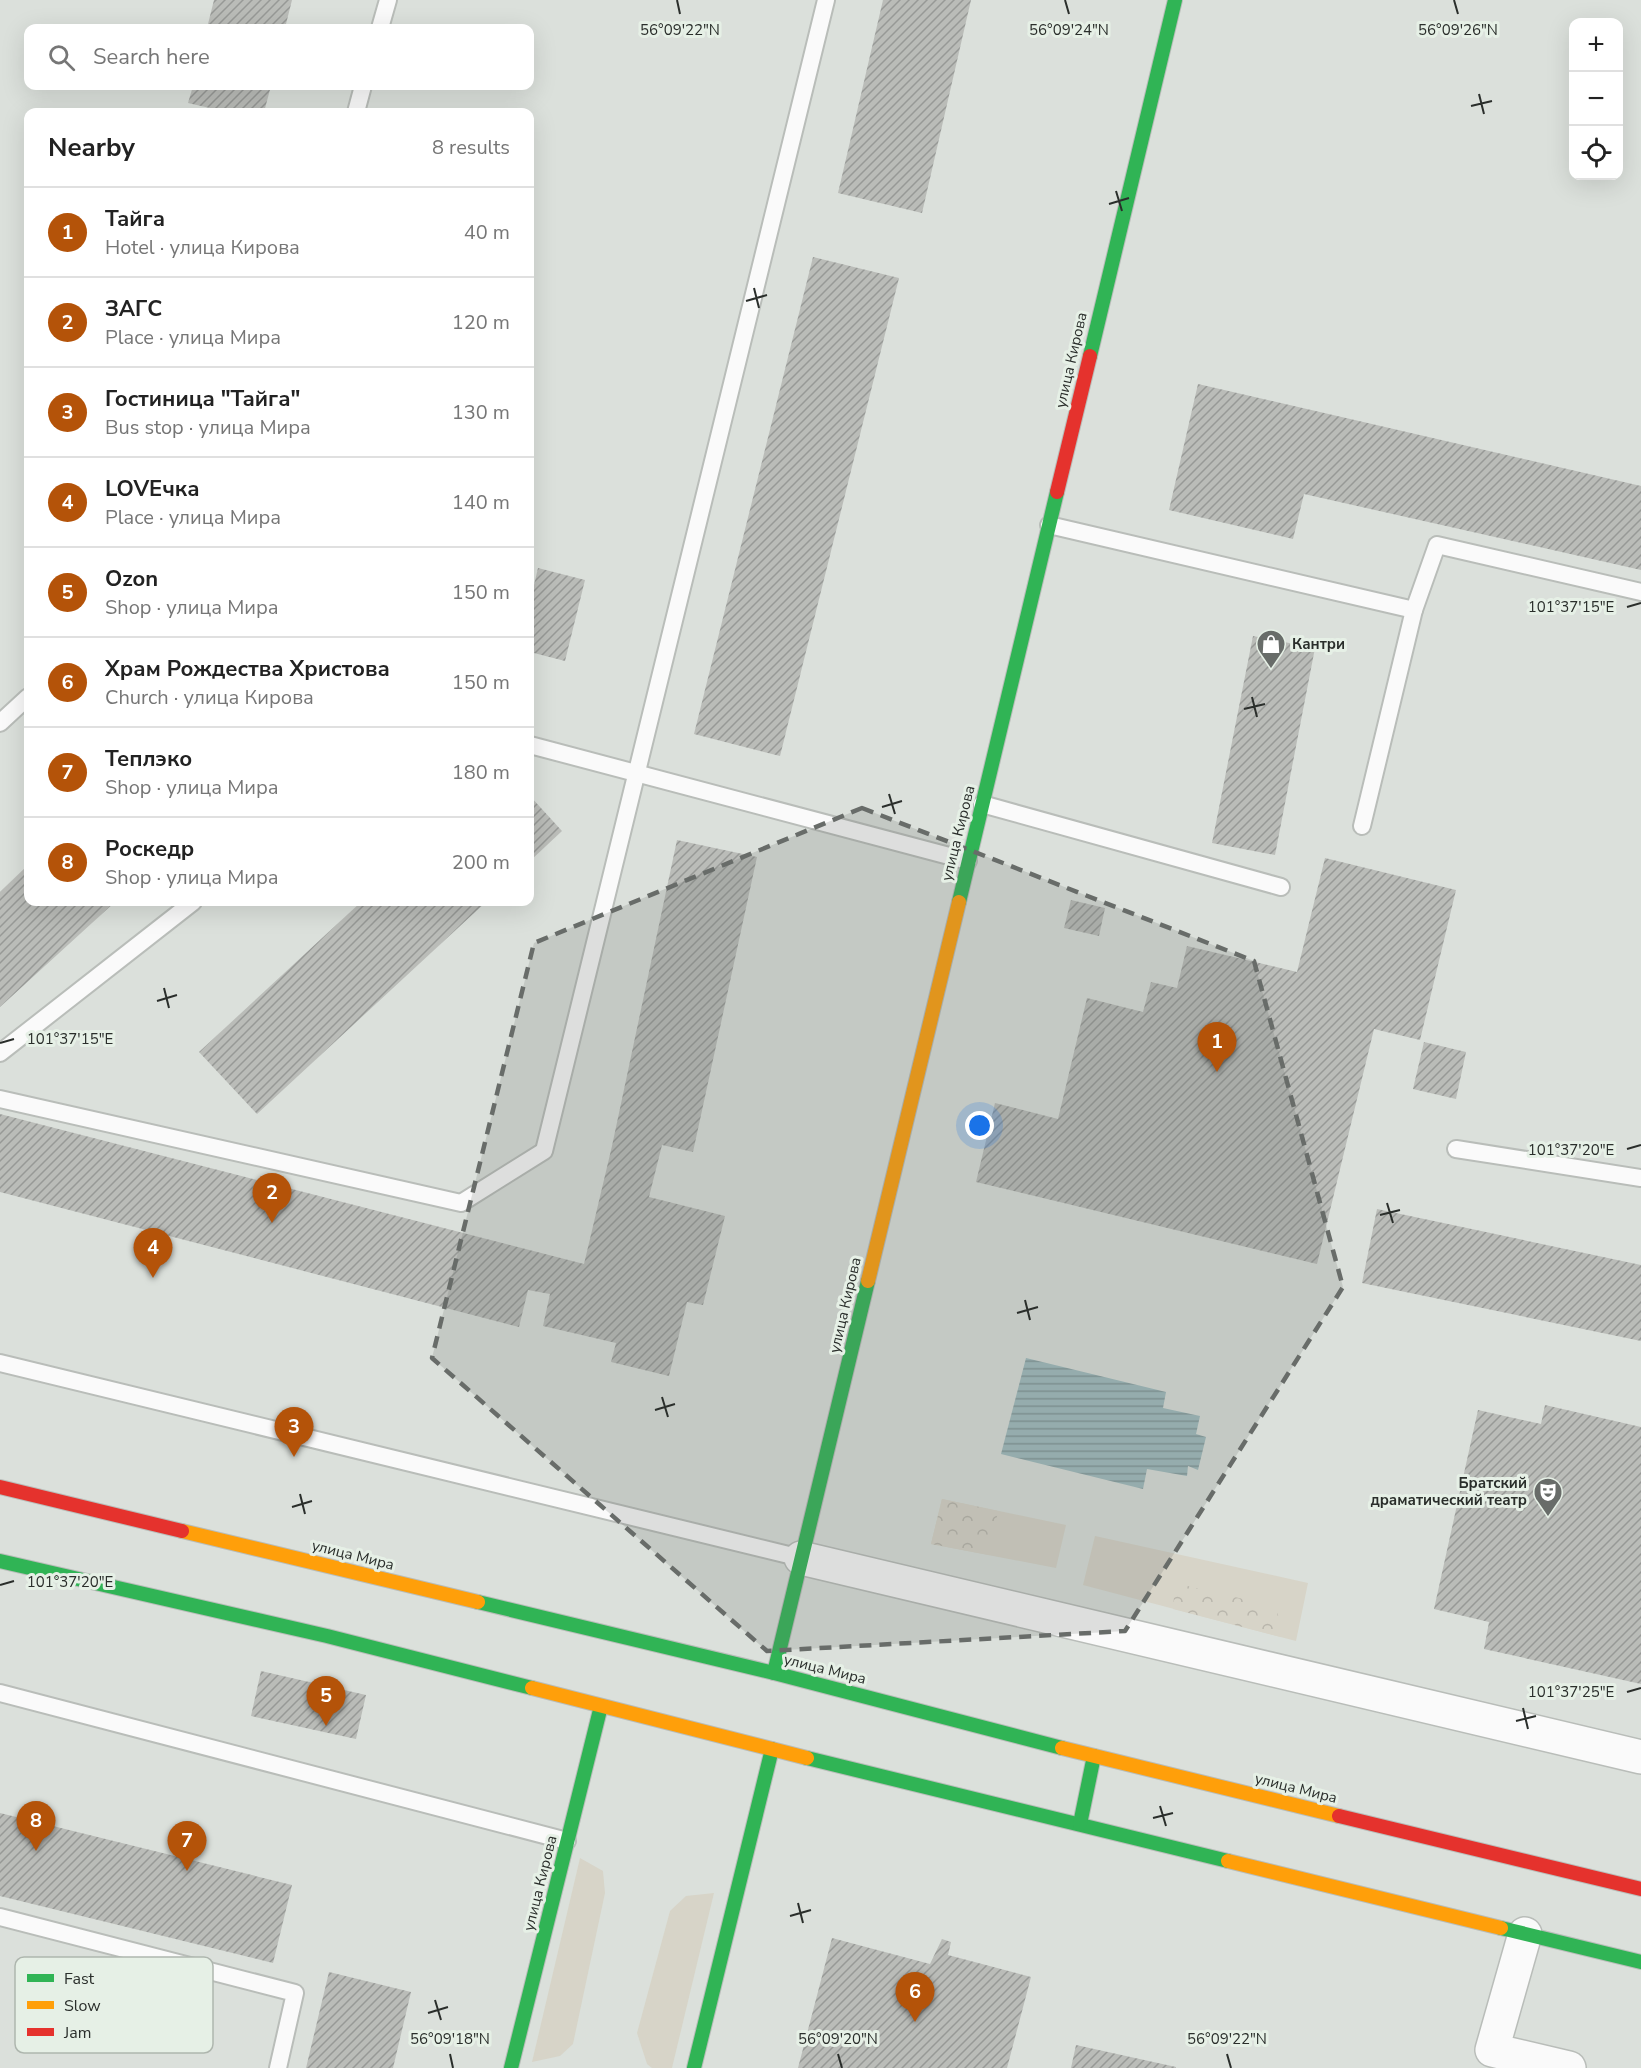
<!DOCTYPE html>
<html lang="en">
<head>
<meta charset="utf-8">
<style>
	body { margin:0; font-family:"Nunito Sans",sans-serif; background:#f2f2f2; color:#222 }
	.controls { position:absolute; right:18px; top:18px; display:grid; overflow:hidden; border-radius:12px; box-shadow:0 6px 24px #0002 }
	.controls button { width:54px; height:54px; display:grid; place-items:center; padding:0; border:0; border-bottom:2px solid #e0e0e0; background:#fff; color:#222; font:30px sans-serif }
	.you { position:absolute; left:980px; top:1126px; width:21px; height:21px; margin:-15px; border:4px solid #fff; border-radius:50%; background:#1a73e8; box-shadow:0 0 0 9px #1a73e833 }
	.badge { display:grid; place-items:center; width:39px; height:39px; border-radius:50%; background:#b45309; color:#fff; font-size:20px; font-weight:700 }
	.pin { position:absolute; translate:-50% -50px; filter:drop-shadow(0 2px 3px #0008) }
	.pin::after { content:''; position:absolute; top:32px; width:21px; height:18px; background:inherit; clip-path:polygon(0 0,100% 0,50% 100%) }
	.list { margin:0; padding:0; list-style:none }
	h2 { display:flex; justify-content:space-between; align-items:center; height:78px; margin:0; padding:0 24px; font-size:26px }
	h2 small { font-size:20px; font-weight:400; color:#767676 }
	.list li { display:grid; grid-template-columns:39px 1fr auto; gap:18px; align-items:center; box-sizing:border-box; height:90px; padding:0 24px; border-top:2px solid #e0e0e0 }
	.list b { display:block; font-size:22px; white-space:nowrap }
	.list p { margin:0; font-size:20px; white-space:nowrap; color:#767676 }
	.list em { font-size:20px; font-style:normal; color:#767676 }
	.icon { flex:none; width:33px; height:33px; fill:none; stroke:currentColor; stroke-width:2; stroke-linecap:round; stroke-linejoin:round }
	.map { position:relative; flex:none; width:1641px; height:2068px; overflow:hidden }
	.search { position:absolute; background:#fff; box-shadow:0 6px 24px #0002; left:24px; top:24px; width:510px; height:66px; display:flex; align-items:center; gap:15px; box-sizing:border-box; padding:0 21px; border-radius:12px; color:#767676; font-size:22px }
	.panel { position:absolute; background:#fff; box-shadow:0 6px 24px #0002; left:24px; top:108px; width:510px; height:798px; border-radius:12px }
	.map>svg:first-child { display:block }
	.grass { fill:#d7d4c8 }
	.forest { fill:url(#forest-crowns) }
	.water { fill:url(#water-rules) }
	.building { fill:url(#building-hatch) }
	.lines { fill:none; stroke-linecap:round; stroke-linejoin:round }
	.lane-casing { stroke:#b9bdb9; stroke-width:20 }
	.street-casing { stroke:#b9bdb9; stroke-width:36 }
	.fast-casing { stroke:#b9bdb9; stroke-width:16 }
	.slow-casing { stroke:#b9bdb9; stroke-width:16 }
	.jam-casing { stroke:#b9bdb9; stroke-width:16 }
	.lane { stroke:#fafafa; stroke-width:16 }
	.street { stroke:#fafafa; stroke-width:33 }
	.fast { stroke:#30b455; stroke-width:14 }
	.slow { stroke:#ff9f0a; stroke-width:14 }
	.jam { stroke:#e5322d; stroke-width:14 }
	.marked { fill:#686c69; fill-opacity:0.2; stroke:#686c69; stroke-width:4.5; stroke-dasharray:12 8; stroke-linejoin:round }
	.ticks { fill:none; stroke:#2a2e2b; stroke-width:2 }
	.labels { text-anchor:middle; stroke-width:6; stroke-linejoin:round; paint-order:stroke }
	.street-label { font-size:15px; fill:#2a2e2b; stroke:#e6f0e6 }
	.poi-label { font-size:15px; font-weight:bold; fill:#2a2e2b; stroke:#e6f0e6; text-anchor:start }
	.key { fill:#e6f0e6; stroke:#aeb6ae; stroke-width:1.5 }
	.key-label { font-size:16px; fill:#2a2e2b }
	.ticks-label { font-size:15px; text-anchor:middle; fill:#2a2e2b; stroke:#e6f0e6; stroke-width:6; stroke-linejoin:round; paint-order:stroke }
</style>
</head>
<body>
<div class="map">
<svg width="1641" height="2068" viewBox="0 0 1641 2068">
	<defs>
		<pattern id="forest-crowns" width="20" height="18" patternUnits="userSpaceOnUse" patternTransform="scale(1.5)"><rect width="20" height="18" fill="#d7d4c8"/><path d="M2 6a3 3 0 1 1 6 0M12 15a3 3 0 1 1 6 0" fill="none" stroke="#b9b6ac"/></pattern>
		<pattern id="water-rules" width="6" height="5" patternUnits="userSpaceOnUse" patternTransform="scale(1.5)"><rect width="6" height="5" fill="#a0bcbe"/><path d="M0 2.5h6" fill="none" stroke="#83999b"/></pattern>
		<pattern id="building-hatch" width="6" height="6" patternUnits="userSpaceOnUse" patternTransform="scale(1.5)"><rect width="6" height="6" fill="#babcb8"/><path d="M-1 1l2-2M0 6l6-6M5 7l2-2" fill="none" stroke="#979996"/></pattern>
	</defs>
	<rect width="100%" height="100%" fill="#dbe0db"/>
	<!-- grass -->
	<g class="grass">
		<path d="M942 1499 1066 1525 1056 1568 931 1544Z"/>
		<path d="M1095 1536 1308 1583 1296 1641 1083 1585Z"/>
		<path d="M580 1858 603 1871 605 1893 573 2044 560 2056 532 2062Z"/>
		<path d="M714 1893 672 2068H652L647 2064 637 2033 670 1911 686 1896Z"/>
	</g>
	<!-- forest -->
	<g class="forest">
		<path d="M942 1499 998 1511 989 1555 931 1544Z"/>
		<path d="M1175 1583 1277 1607 1281 1637 1173 1609Z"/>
	</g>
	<!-- water -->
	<path class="water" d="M1026 1358 1166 1392 1163 1408 1200 1416 1196 1434 1206 1437 1198 1470 1188 1466 1187 1476 1147 1469 1143 1489 1001 1454Z"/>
	<!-- building -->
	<g class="building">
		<path d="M214 0H292L285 28H207Z"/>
		<path d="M883 0H971L922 213 838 193Z"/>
		<path d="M193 86H271L264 112H227L188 103Z"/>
		<path d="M813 257 899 278 780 756 694 734Z"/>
		<path d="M1198 384 1641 486V570L1304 494 1293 539 1169 510Z"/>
		<path d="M538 568 585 580 565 661 530 652V602Z"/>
		<path d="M1253 636 1315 648 1275 855 1212 843Z"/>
		<path d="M530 796 562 831 530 861Z"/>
		<path d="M677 840 757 857 693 1152 662 1145 649 1197 725 1216 703 1305 687 1302 669 1376 611 1362 616 1343 543 1326 550 1294 528 1290 519 1327 0 1192V1114L584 1264 612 1146Z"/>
		<path d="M1325 858 1456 890 1420 1040 1374 1029 1317 1264 976 1182 995 1103 1058 1119 1087 998 1143 1012 1151 982 1177 988 1187 946 1297 972Z"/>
		<path d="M28 865V902H115L0 1007V892Z"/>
		<path d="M1071 900 1105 908 1099 936 1064 928Z"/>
		<path d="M361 902H486L257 1114 199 1052Z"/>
		<path d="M1424 1042 1466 1052 1456 1099 1413 1089Z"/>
		<path d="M1377 1209 1641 1265V1341L1362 1283Z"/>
		<path d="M1545 1405 1641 1427V1684L1484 1649 1489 1622 1434 1609 1478 1410 1541 1424Z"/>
		<path d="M261 1671 366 1695 356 1739 251 1716Z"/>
		<path d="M0 1813 292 1885 273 1963 0 1896Z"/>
		<path d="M832 1938 930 1964 942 1939 951 1942 948 1955 1031 1977 1007 2068H798Z"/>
		<path d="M329 1972 411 1992 393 2068H306Z"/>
		<path d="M1076 2045 1176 2067V2068H1071Z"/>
	</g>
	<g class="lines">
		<!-- lane casing -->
		<g class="lane-casing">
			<g id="lane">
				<path d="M380 28 388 0"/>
				<path d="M356 112 363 86"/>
				<path d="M1049 525 1414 610 1437 545 1641 592"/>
				<path d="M0 723 28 697"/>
				<path d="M530 745 968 861"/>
				<path d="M982 804 1281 887"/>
				<path d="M1362 826 1414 610"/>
				<path d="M0 1053 193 902"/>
				<path d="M0 1099 461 1203 544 1151 826 0"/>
				<path d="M1456 1149 1641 1178"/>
				<path d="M0 1363 801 1558"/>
				<path d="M0 1693 567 1841"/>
				<path d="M0 1917 295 1993 278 2068"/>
			</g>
		</g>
		<!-- street casing -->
		<g class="street-casing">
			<g id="street">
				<path d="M801 1558 1641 1757"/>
				<path d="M1525 1934 1492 2050 1569 2068"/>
			</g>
		</g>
		<!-- fast casing -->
		<g class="fast-casing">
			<g id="fast">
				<path d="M1090 356 1175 0"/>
				<path d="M959 902 1057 492"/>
				<path d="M0 1561 327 1636 532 1688"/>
				<path d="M478 1602 774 1673 1062 1748"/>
				<path d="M774 1673 868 1281"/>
				<path d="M807 1758 1228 1861"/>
				<path d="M1080 1824 1094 1756"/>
				<path d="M1501 1928 1641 1962"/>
				<path d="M511 2068 601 1706"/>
				<path d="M694 2068 772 1749"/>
			</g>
		</g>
		<!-- slow casing -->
		<g class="slow-casing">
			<g id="slow">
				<path d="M868 1281 959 902"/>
				<path d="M182 1531 478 1602"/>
				<path d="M532 1688 807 1758"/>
				<path d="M1062 1748 1339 1816"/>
				<path d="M1228 1861 1501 1928"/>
			</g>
		</g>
		<!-- jam casing -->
		<g class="jam-casing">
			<g id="jam">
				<path d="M1057 492 1090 356"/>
				<path d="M0 1487 182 1531"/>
				<path d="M1339 1816 1641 1889"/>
			</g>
		</g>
		<!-- lane -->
		<use href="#lane" class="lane"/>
		<!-- street -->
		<use href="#street" class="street"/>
		<!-- fast -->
		<use href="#fast" class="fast"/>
		<!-- slow -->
		<use href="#slow" class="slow"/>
		<!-- jam -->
		<use href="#jam" class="jam"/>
	</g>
	<!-- marked area -->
	<path class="marked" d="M862 808 1254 961 1343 1287 1125 1631 767 1651 432 1358 534 943Z"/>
	<!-- ticks -->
	<path class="ticks" d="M677 0 680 14M1065 0 1069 14M1454 0 1458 14M1479 94 1484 114M1471 106 1492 101M1116 191 1122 211M1109 204 1129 198M754 288 759 308M746 301 767 295M1627 607 1641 603M1252 697 1257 717M1244 709 1265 704M889 794 895 814M882 807 902 801M164 988 169 1008M157 1001 177 995M0 1043 14 1039M1627 1149 1641 1145M1387 1203 1393 1223M1380 1215 1400 1210M1025 1300 1030 1320M1017 1313 1038 1307M662 1397 668 1417M655 1410 675 1404M300 1494 305 1514M292 1507 312 1501M0 1585 14 1581M1627 1692 1641 1688M1523 1708 1528 1729M1516 1721 1536 1716M1160 1806 1166 1826M1153 1818 1173 1813M798 1903 803 1923M790 1916 811 1910M435 2000 441 2020M428 2013 448 2007M450 2054 453 2068M838 2054 842 2068M1227 2054 1231 2068"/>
	<!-- icons -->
	<defs>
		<g id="shop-pin" transform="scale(1.5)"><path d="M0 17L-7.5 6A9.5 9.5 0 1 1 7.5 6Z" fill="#686c69" stroke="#e6f0e6"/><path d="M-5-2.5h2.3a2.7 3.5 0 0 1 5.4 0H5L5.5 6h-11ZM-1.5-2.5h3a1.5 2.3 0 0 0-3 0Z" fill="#fff"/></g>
		<g id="theatre-pin" transform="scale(1.5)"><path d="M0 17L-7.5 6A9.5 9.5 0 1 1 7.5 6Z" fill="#686c69" stroke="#e6f0e6"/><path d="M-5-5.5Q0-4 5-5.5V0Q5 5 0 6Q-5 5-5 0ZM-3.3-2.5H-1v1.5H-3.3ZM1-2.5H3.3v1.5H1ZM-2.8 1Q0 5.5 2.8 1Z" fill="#fff"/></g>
	</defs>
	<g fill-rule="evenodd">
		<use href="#shop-pin" x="1271" y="644"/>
		<use href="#theatre-pin" x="1548" y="1492"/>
	</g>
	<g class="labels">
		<!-- street labels -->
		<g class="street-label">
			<text transform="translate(1071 360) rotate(-77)" y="5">улица Кирова</text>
			<text transform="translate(958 833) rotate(-76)" y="5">улица Кирова</text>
			<text transform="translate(845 1305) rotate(-77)" y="5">улица Кирова</text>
			<text transform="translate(353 1555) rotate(14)" y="5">улица Мира</text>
			<text transform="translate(825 1669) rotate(14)" y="5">улица Мира</text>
			<text transform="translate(1296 1788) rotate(14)" y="5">улица Мира</text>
			<text transform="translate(540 1883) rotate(-76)" y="5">улица Кирова</text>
		</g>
		<!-- poi labels -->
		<g class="poi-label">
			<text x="1292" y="649">Кантри</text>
			<text x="1527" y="1488" text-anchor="end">Братский<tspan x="1527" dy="17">драматический театр</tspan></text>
		</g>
	</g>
	<!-- legend -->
	<rect x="15" y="1957" width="198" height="96" rx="9" class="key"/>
	<rect x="27" y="1974" width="27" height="8" fill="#30b455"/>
	<rect x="27" y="2001" width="27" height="8" fill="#ff9f0a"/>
	<rect x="27" y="2028" width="27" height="8" fill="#e5322d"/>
	<g class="key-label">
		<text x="64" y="1984">Fast</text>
		<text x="64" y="2011">Slow</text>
		<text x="64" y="2038">Jam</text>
	</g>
	<g class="ticks-label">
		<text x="680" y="35">56°09'22"N</text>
		<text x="1069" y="35">56°09'24"N</text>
		<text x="1458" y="35">56°09'26"N</text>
		<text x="1571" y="612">101°37'15"E</text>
		<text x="70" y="1044">101°37'15"E</text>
		<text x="1571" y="1155">101°37'20"E</text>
		<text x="70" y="1587">101°37'20"E</text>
		<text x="1571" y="1697">101°37'25"E</text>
		<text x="450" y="2044">56°09'18"N</text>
		<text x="838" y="2044">56°09'20"N</text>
		<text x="1227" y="2044">56°09'22"N</text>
	</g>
</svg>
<div class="controls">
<button>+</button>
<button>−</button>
<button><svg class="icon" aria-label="locate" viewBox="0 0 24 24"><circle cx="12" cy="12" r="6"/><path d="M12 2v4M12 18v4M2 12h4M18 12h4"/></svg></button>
</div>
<div class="you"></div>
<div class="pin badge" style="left:1217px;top:1072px">1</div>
<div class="pin badge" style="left:272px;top:1223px">2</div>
<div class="pin badge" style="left:294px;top:1457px">3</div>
<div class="pin badge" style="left:153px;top:1278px">4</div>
<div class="pin badge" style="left:326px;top:1726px">5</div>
<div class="pin badge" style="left:915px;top:2022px">6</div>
<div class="pin badge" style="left:187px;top:1871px">7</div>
<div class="pin badge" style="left:36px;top:1851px">8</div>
<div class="search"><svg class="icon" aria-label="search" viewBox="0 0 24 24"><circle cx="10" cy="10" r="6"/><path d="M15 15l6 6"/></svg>Search here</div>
<section class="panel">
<h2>Nearby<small>8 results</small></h2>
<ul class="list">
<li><span class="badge">1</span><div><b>Тайга</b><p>Hotel · улица Кирова</p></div><em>40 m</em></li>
<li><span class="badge">2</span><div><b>ЗАГС</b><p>Place · улица Мира</p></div><em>120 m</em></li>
<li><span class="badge">3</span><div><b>Гостиница &quot;Тайга&quot;</b><p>Bus stop · улица Мира</p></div><em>130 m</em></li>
<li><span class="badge">4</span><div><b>LOVEчка</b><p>Place · улица Мира</p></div><em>140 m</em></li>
<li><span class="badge">5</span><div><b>Ozon</b><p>Shop · улица Мира</p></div><em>150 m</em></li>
<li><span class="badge">6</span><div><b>Храм Рождества Христова</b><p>Church · улица Кирова</p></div><em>150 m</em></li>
<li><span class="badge">7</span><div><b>Теплэко</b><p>Shop · улица Мира</p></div><em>180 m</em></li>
<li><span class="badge">8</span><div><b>Роскедр</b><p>Shop · улица Мира</p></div><em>200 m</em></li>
</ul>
</section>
</div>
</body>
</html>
